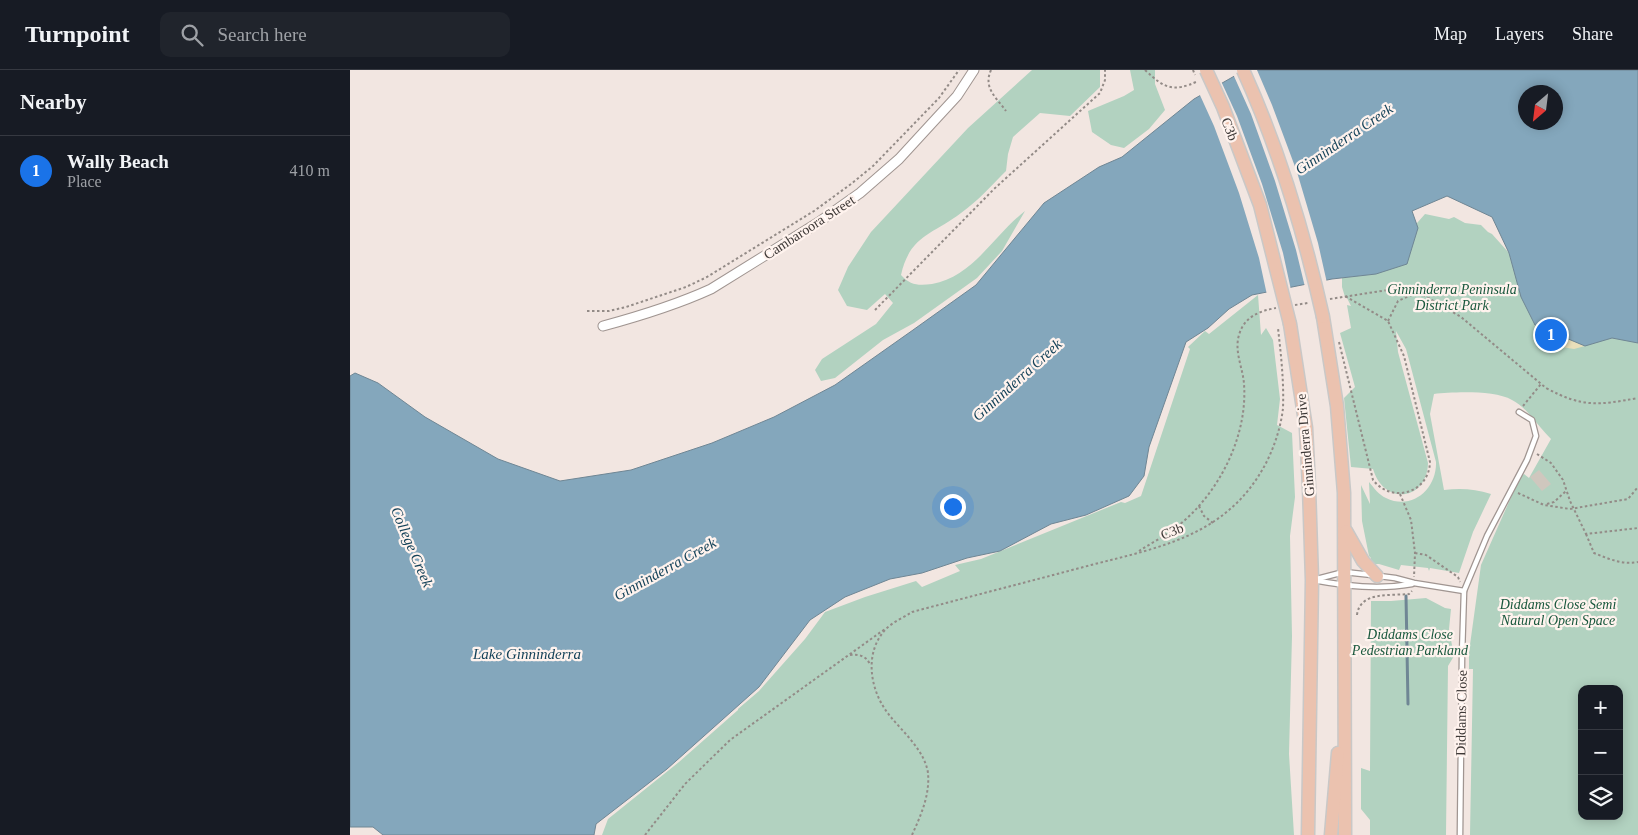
<!DOCTYPE html>
<html lang="en">
<head>
<meta charset="utf-8">
<style>
	body { margin:0; font-family:Georgia,serif; background:#20242c; color:#f1f3f6 }
	.controls { position:absolute; right:15px; bottom:15px; display:grid; overflow:hidden; border-radius:10px; box-shadow:0 2px 12px #0003 }
	.controls button { width:45px; height:45px; display:grid; place-items:center; padding:0; border:0; border-bottom:1px solid #363941; background:#171b24; color:#f1f3f6; font:25px sans-serif }
	.compass { position:absolute; left:1168px; top:15px; width:45px; height:45px; border-radius:50%; background:#171b24; box-shadow:0 2px 12px #0003; rotate:208deg }
	.you { position:absolute; left:602px; top:436px; width:18px; height:18px; margin:-12px; border:4px solid #fff; border-radius:50%; background:#1a73e8; box-shadow:0 0 0 8px #1a73e833 }
	.badge { display:grid; place-items:center; width:32px; height:32px; border-radius:50%; background:#1a73e8; color:#fff; font-size:16px; font-weight:700 }
	.pin { position:absolute; translate:-50% -50%; border:2px solid #fff; box-shadow:0 1px 5px #0006 }
	.list { margin:0; padding:0; list-style:none }
	h2 { display:flex; justify-content:space-between; align-items:center; height:65px; margin:0; padding:0 20px; font-size:21px }
	h2 small { font-size:16px; font-weight:400; color:#9ea1a6 }
	.list li { display:grid; grid-template-columns:32px 1fr auto; gap:15px; align-items:center; box-sizing:border-box; height:70px; padding:0 20px; border-top:1px solid #363941 }
	.list b { display:block; font-size:19px; white-space:nowrap }
	.list p { margin:0; font-size:16px; white-space:nowrap; color:#9ea1a6 }
	.list em { font-size:16px; font-style:normal; color:#9ea1a6 }
	.icon { flex:none; width:28px; height:28px; fill:none; stroke:currentColor; stroke-width:2; stroke-linecap:round; stroke-linejoin:round }
	.map { position:relative; flex:none; width:1288px; height:765px; overflow:hidden }
	header { display:flex; align-items:center; gap:30px; box-sizing:border-box; height:70px; padding:0 25px; background:#171b24; border-bottom:1px solid #363941 }
	header strong { font-size:24px }
	nav { display:flex; gap:28px; margin-inline-start:auto; font-size:18px }
	.search { width:350px; height:45px; background:#20242c; display:flex; align-items:center; gap:12px; box-sizing:border-box; padding:0 18px; border-radius:10px; color:#9ea1a6; font-size:19px }
	main { display:flex }
	aside { flex:1; background:#171b24 }
	.map>svg:first-child { display:block }
	.green { fill:#b2d2c0; fill-rule:evenodd }
	.sand { fill:#e9dfba }
	.water { fill:#84a7bc; stroke:#6f8694; fill-rule:evenodd }
	.pier { fill:#f2e6e1 }
	.lines { fill:none; stroke-linecap:round; stroke-linejoin:round }
	.stream { stroke:#6f8694; stroke-width:3 }
	.building { fill:#cfc7be }
	.service-casing { stroke:#a09591; stroke-width:7 }
	.minor-casing { stroke:#a09591; stroke-width:11 }
	.primary-casing { stroke:#c9c8c7; stroke-width:15 }
	.path { stroke:#938b87; stroke-width:2; stroke-dasharray:2.5 2.5; stroke-linecap:butt }
	.service { stroke:#fff; stroke-width:4.5 }
	.minor { stroke:#fff; stroke-width:9 }
	.primary { stroke:#ebc2af; stroke-width:12 }
	.primary-bridge-casing { stroke:#c9c8c7; stroke-width:15; stroke-linecap:butt }
	.path-bridge { stroke:#938b87; stroke-width:2; stroke-dasharray:2.5 2.5; stroke-linecap:butt }
	.primary-bridge { stroke:#ebc2af; stroke-width:12 }
	.labels { text-anchor:middle; stroke-width:4.5; stroke-linejoin:round; paint-order:stroke }
	.street-label { font-size:14px; fill:#3e3937; stroke:#fff3ee }
	.park-label { font-size:14px; font-style:italic; fill:#18573c; stroke:#fff3ee }
	.water-label { font-size:15px; font-style:italic; fill:#144259; stroke:#fff3ee }
</style>
</head>
<body>
<header>
<strong>Turnpoint</strong>
<div class="search"><svg class="icon" aria-label="search" viewBox="0 0 24 24"><circle cx="10" cy="10" r="6"/><path d="M15 15l6 6"/></svg>Search here</div>
<nav><a>Map</a><a>Layers</a><a>Share</a></nav>
</header>
<main>
<aside>
<h2>Nearby<small></small></h2>
<ul class="list">
<li><span class="badge">1</span><div><b>Wally Beach</b><p>Place</p></div><em>410 m</em></li>
</ul>
</aside>
<div class="map">
<svg width="1288" height="765" viewBox="0 0 1288 765">
	<rect width="100%" height="100%" fill="#f2e6e1"/>
	<!-- green -->
	<g class="green">
		<path d="M682 0H750V17L720 46 690 43 663 67 658 84 656 101C642 115 628 131 611 143 582 165 560 165 551 205 560 215 568 216 582 214 623 207 644 165 675 141L652 181 627 208 564 253 533 270 485 308 471 311 465 300 472 289 526 254 543 233 535 224 517 240 497 236 488 220 498 197 521 162 618 58Z"/>
		<path d="M780 0H805V14L815 40 799 59 774 78 761 75 742 62 738 41 774 26 784 20Z"/>
		<path d="M1075 144 1099 149 1104 147 1115 153 1131 155 1138 162 1142 164 1159 183 1168 214 1179 242 1182 247 1211 266 1288 263V765H1120L1123 599H1119V582L1131 495 1170 407 1174 404 1179 408 1201 369C1193 361 1187 353 1180 345 1176 340 1168 333 1162 330 1144 320 1103 322 1084 324L1080 344 1094 420C1111 418 1125 419 1141 424L1123 462 1109 503 1080 498 1079 501 1078 498 1051 495 1049 500 1029 494H1021V488L1019 486 1012 451 1011 415 1020 434 1019 412C1024 418 1029 425 1036 428 1062 441 1087 419 1086 392L1059 290 1056 279 1046 261 1048 282 1078 393C1077 431 1034 436 1023 399L1001 397 994 328 1005 317 990 263 1001 258 997 235 1001 236 997 228 995 227 992 217V208L1022 204ZM1232 619H1269V746H1232Z"/>
		<path d="M908 225 911 265 916 258 923 270 930 329 927 355 942 363 945 427 940 466 942 566 939 684 944 765H252L258 749 329 692 388 640V639L409 621 455 569 475 542 515 527 566 511 572 517 610 501 605 495 631 489 771 432 775 433 791 426 840 279 838 277 855 261 859 264Z"/>
		<path d="M1076 528 1095 538 1101 539 1099 559 1104 586 1098 596 1096 765H1020V750L1011 739V698L1020 701 1021 531H1041Z"/>
	</g>
	<!-- sand -->
	<path class="sand" d="M1185 255 1235 276 1224 279 1200 275Z"/>
	<!-- water -->
	<path class="water" d="M895 0H1288V273L1262 268 1235 276 1185 255 1171 227 1159 183 1142 147 1097 126 1062 141 1068 158 1057 194 1026 204 982 209 902 225 879 239 858 258 836 272 799 377 794 406 779 426 736 445 701 454 650 481 617 488 572 503 540 509 495 527 460 550 409 617 317 699 246 754 244 765H33L23 757H0V306L5 303 28 313 75 347 148 389 210 411 281 400 362 373 424 347 485 315 563 260 626 215 694 133 749 97 772 87 844 29ZM1176 22H1206V52H1176Z"/>
	<!-- pier -->
	<g class="pier">
		<path d="M890 0H907L922 35 947 102 968 173 977 213 955 217 946 180 925 111 901 44 883 4Z"/>
		<path d="M871 11 887 46 912 114 933 183 941 220 917 225 909 188 889 123 864 56 849 23Z"/>
	</g>
	<g class="lines">
		<!-- stream -->
		<path class="stream" d="M1056 526 1058 634"/>
	</g>
	<!-- building -->
	<path class="building" d="M1189 400 1201 414 1192 421 1180 407Z"/>
	<g class="lines">
		<!-- service casing -->
		<g class="service-casing">
			<g id="service">
				<path d="M1029 506 1045 508 1064 513 1114 521"/>
				<path d="M963 510 994 502 1022 505"/>
				<path d="M963 510C996 516 1028 520 1062 514"/>
				<path d="M1110 765 1112 585 1114 521 1137 466 1177 390 1186 366 1182 350 1169 342"/>
			</g>
		</g>
		<!-- minor casing -->
		<g class="minor-casing">
			<path id="minor" d="M253 256C290 246 326 235 361 219L469 152 510 123 549 89 583 52 607 26 624 0"/>
		</g>
		<!-- primary casing -->
		<g class="primary-casing">
			<g id="primary">
				<path d="M973 247 987 336 994 423 995 765"/>
				<path d="M940 254 956 358 959 417 962 510 958 765"/>
				<path d="M996 461 1013 491 1027 506"/>
				<path d="M981 765 988 683"/>
			</g>
		</g>
		<!-- path -->
		<g class="path">
			<path d="M641 0C633 18 646 27 656 41"/>
			<path d="M795 0C814 18 823 23 848 11"/>
			<path d="M980 229 1044 219 1068 222"/>
			<path d="M945 235 958 233"/>
			<path d="M525 240 644 119 750 23 755 10V0"/>
			<path d="M237 241H259L276 237 336 217 357 207 464 141 501 114 523 96 589 28 609 0"/>
			<path d="M1038 251 1048 231 1068 222 1111 247 1196 318C1233 338 1249 335 1288 328"/>
			<path d="M989 272 1023 410C1042 434 1079 423 1080 392L1054 286 1038 251 995 226"/>
			<path d="M1173 336 1191 314"/>
			<path d="M1187 384 1201 393 1213 410 1220 431 1236 464 1288 458"/>
			<path d="M1168 423 1194 435 1220 439 1278 429 1288 417"/>
			<path d="M1050 424 1061 450 1065 483 1064 507"/>
			<path d="M1197 434 1204 432 1216 421"/>
			<path d="M849 436 854 446 863 453"/>
			<path d="M1236 464 1244 483C1259 489 1272 495 1288 492"/>
			<path d="M789 481C800 474 813 467 824 459 867 427 898 368 894 314 893 298 884 282 889 265 894 247 909 241 926 238"/>
			<path d="M1065 483 1076 485 1108 507 1110 512"/>
			<path d="M1007 545C1010 521 1040 526 1059 524L1062 521"/>
			<path d="M500 585C509 584 517 586 520 595"/>
			<path d="M295 765 335 714 380 670 535 559"/>
			<path d="M562 765C571 745 580 725 578 703 575 681 553 662 540 646 520 622 513 583 536 559 543 552 554 547 562 542 622 526 681 511 741 495 812 477 877 465 915 395 924 378 931 357 933 338 934 311 931 285 928 258"/>
		</g>
		<!-- service -->
		<use href="#service" class="service"/>
		<!-- minor -->
		<use href="#minor" class="minor"/>
		<!-- primary -->
		<use href="#primary" class="primary"/>
		<!-- primary-bridge casing -->
		<g class="primary-bridge-casing">
			<g id="primary-bridge">
				<path d="M856 0 873 37 910 135 940 254"/>
				<path d="M893 0C929 79 954 162 973 247"/>
			</g>
		</g>
		<!-- path-bridge -->
		<path class="path-bridge" d="M843 0 845 5"/>
		<!-- primary-bridge -->
		<use href="#primary-bridge" class="primary-bridge"/>
	</g>
	<g class="labels">
		<!-- street labels -->
		<g class="street-label">
			<text transform="translate(880 59) rotate(68)" y="5">C3b</text>
			<text transform="translate(459 157) rotate(-33)" y="5">Cambaroora Street</text>
			<text transform="translate(955 375) rotate(-95)" y="5">Ginninderra Drive</text>
			<text transform="translate(822 461) rotate(-20)" y="5">C3b</text>
			<text transform="translate(1111 643) rotate(-89)" y="5">Diddams Close</text>
		</g>
		<!-- park labels -->
		<g class="park-label">
			<text x="1102" y="224">Ginninderra Peninsula<tspan x="1102" dy="16">District Park</tspan></text>
			<text x="1208" y="539">Diddams Close Semi<tspan x="1208" dy="16">Natural Open Space</tspan></text>
			<text x="1060" y="569">Diddams Close<tspan x="1060" dy="16">Pedestrian Parkland</tspan></text>
		</g>
		<!-- water labels -->
		<g class="water-label">
			<text transform="translate(994 69) rotate(-34)" y="5">Ginninderra Creek</text>
			<text transform="translate(667 310) rotate(-42)" y="5">Ginninderra Creek</text>
			<text transform="translate(62 477) rotate(67)" y="5">College Creek</text>
			<text transform="translate(315 499) rotate(-29)" y="5">Ginninderra Creek</text>
			<text x="177" y="589">Lake Ginninderra</text>
		</g>
	</g>
</svg>
<div class="controls">
<button>+</button>
<button>−</button>
<button><svg class="icon" aria-label="layers" viewBox="0 0 24 24"><path d="M12 4l9 5-9 5-9-5zM3 14l9 5 9-5"/></svg></button>
</div>
<svg class="compass" viewBox="-18 -18 36 36"><path d="M0-13l5 13h-10z" fill="#e53935"/><path d="M0 13l5-13h-10z" fill="#9ea1a6"/></svg>
<div class="you"></div>
<div class="pin badge" style="left:1201px;top:265px">1</div>
</div>
</main>
</body>
</html>
